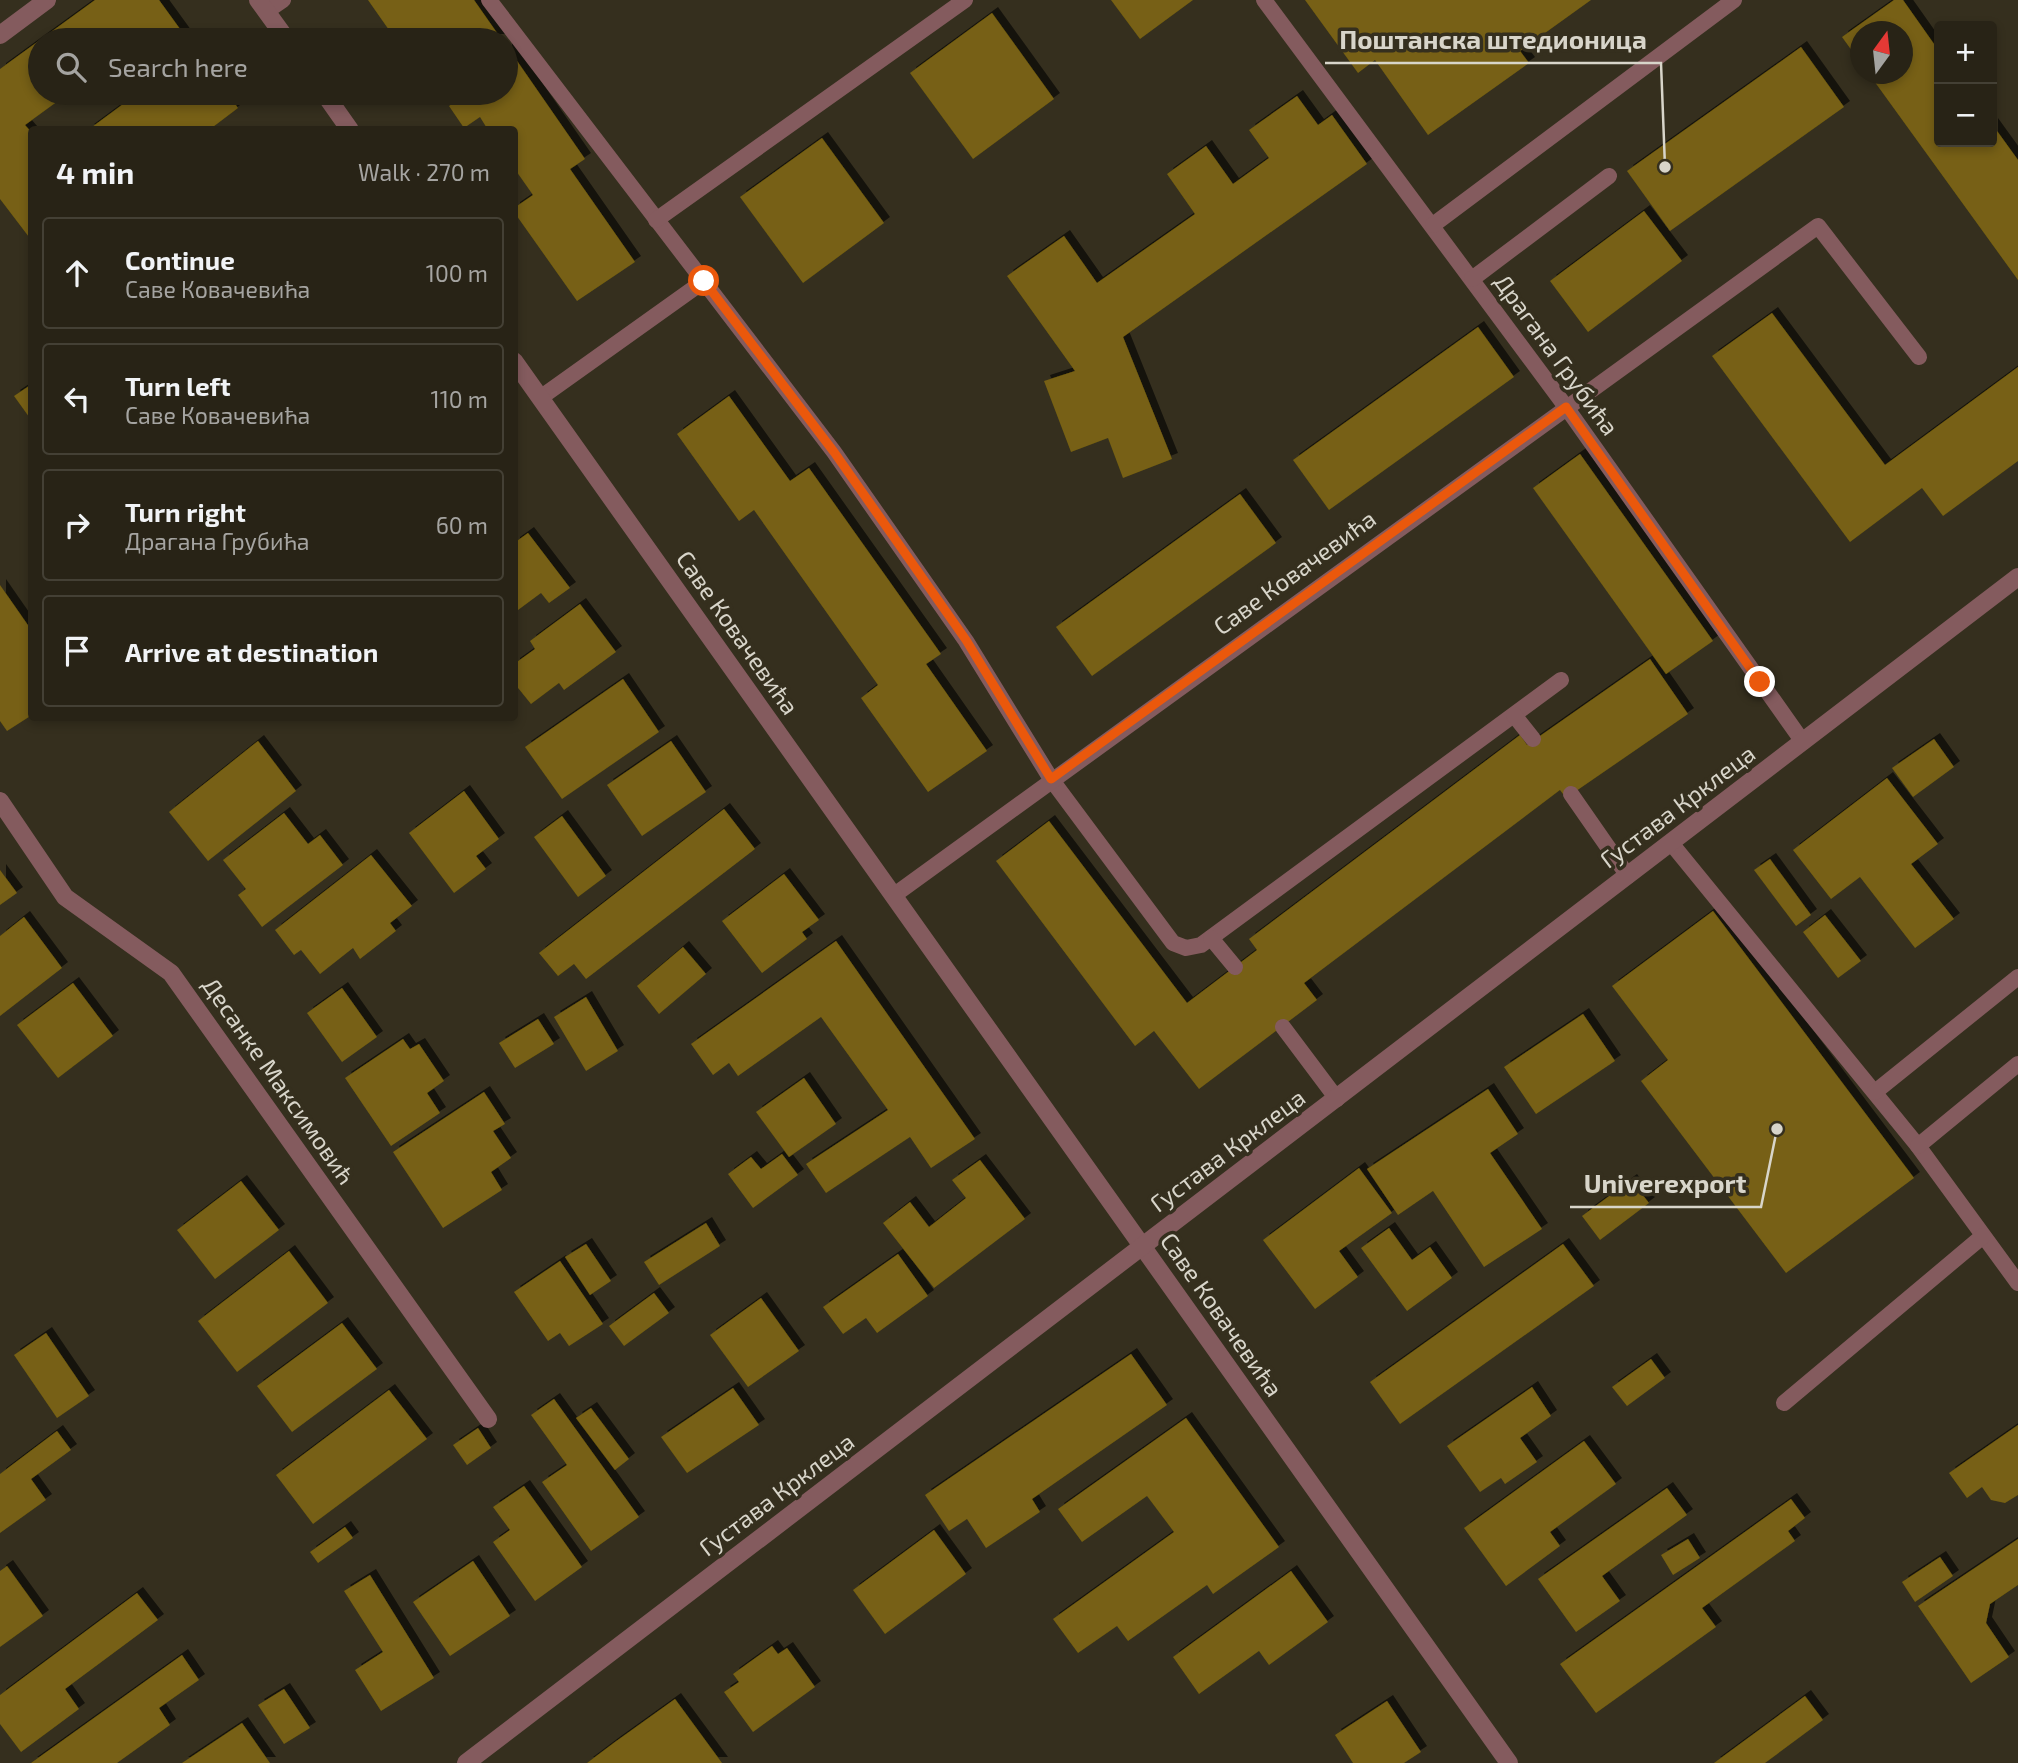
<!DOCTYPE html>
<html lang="en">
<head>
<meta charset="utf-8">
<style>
	body { margin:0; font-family:"Exo 2",sans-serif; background:#302b1f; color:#f1f3f6 }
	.controls { position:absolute; right:21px; top:21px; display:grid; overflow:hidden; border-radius:7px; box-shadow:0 4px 10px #0003 }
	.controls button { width:63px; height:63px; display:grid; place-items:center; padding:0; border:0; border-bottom:2px solid #444035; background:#282316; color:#f1f3f6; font:35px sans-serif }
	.compass { position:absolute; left:1850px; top:21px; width:63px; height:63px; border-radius:50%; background:#282316; box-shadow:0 4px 10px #0003; rotate:15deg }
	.stop { position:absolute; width:21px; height:21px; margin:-16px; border:5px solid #ea580c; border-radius:50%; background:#fff }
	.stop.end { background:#ea580c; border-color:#fff; box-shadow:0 2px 7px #0008 }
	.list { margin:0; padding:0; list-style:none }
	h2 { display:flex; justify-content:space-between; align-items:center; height:91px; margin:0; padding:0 28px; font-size:30px }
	h2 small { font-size:23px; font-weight:400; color:#a5a4a1 }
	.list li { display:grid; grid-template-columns:46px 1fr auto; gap:21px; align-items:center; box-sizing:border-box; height:112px; margin:0 14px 14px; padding:0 14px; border:2px solid #444035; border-radius:7px }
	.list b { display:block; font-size:26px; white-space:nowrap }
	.list p { margin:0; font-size:23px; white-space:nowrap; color:#a5a4a1 }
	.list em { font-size:23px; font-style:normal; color:#a5a4a1 }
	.icon { flex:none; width:38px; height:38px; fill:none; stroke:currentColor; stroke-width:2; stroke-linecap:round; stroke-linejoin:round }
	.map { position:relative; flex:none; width:2018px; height:1763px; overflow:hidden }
	.search { position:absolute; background:#282316; box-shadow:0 4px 10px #0003; left:28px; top:28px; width:490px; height:77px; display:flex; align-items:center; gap:18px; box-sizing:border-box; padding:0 24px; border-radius:38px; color:#a5a4a1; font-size:26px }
	.panel { position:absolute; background:#282316; box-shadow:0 4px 10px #0003; left:28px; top:126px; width:490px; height:595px; border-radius:7px }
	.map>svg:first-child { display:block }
	.building { fill:#776112; filter:url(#shadow) }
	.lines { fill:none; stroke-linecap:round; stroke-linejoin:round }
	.lane { stroke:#845b5e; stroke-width:16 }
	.street { stroke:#845b5e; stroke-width:18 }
	.route { stroke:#ea580c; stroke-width:9 }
	.labels { text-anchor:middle; stroke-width:7; stroke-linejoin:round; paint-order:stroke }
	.street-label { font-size:24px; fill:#d8d5ca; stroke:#352f1e }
	.leader { fill:none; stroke:#d8d5ca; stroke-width:2.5 }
	.callout-dot { fill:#d8d5ca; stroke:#352f1e; stroke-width:2.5 }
	.callout-label { font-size:26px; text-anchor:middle; font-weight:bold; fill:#d8d5ca; stroke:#352f1e; stroke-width:7; stroke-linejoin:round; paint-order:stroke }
</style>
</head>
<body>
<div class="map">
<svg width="2018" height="1763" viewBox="0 0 2018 1763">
	<defs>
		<filter id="shadow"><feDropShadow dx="6" dy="-6" stdDeviation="0" flood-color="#0009"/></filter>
	</defs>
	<rect width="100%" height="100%" fill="#352f1e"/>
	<!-- building -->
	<g class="building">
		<path d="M95 0H159L188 40H40V93H69L25 125 32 133V241L0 199V69Z"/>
		<path d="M368 0H474L502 40H424L416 28 396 40Z"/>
		<path d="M1111 0H1193L1140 39Z"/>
		<path d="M1305 0H1591L1520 51 1529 63 1428 135 1375 60 1358 73Z"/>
		<path d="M1894 0H1903L1939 51V142H1992V124L2018 160V280L1869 74H1902V32H1860V62L1842 37Z"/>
		<path d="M992 13 1054 99 973 159 910 73Z"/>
		<path d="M506 45 585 159 570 169 635 262 577 301 514 212V208L533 195 514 168V130H488L480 117 464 128 449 106 463 96 461 93H506Z"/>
		<path d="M1801 47 1844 107 1670 231 1627 171Z"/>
		<path d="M138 93H227L238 108 209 130H88Z"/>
		<path d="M1297 96 1318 125 1332 115 1367 164 1123 337 1172 459 1123 478 1108 438 1071 452 1044 381 1075 371 1007 276 1064 236 1097 283 1195 214 1167 174 1206 146 1233 184 1269 158 1249 130Z"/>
		<path d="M822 138 884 223 803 283 740 197Z"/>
		<path d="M1644 211 1682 261 1588 332 1550 281Z"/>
		<path d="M1772 313 1885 465 2018 367V461L1943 516 1922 488 1850 542 1712 356Z"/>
		<path d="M1478 327 1514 377 1329 510 1293 460Z"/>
		<path d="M32 384V421L14 396Z"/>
		<path d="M729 396 790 481 809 468 941 654 926 664 987 751 928 792 861 698 878 685 754 510 739 521 677 434Z"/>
		<path d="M1580 454 1713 641 1666 674 1533 488Z"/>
		<path d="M1240 494 1276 543 1092 676 1056 627Z"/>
		<path d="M528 533 570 588 549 603 541 593 514 613V543Z"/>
		<path d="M0 585 32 631V715L7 731 0 721Z"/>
		<path d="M580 604 616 652 564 690 559 683 531 704 514 683V664L535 649 530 641Z"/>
		<path d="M1650 659 1688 714 1566 798 1560 790 1304 983 1317 1000 1199 1089 1154 1031 1135 1046 996 861 1049 821 1187 1003 1257 950 1249 939 1520 735 1527 745Z"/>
		<path d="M623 679 659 732 562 799 525 747Z"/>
		<path d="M1934 739 1954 767 1913 797 1892 768Z"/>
		<path d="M258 741 296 791 208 861 169 812Z"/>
		<path d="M671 741 706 792 642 836 607 785Z"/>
		<path d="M1887 778 1938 844 1911 864 1954 919 1915 948 1860 877 1831 899 1793 850Z"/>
		<path d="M464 791 499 839 476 856 486 869 454 893 409 833Z"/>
		<path d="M724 809 755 849 586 979 574 964 558 976 539 953Z"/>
		<path d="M284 813 308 844 320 835 343 865 262 927 238 895 246 889 223 860Z"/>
		<path d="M562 816 606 876 578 897 534 837Z"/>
		<path d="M371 855 412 906 390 923 396 931 360 959 353 948 320 974 301 950 294 955 275 930Z"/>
		<path d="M1770 859 1811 915 1796 926 1754 870Z"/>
		<path d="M0 870 17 893 0 905Z"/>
		<path d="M784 874 819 920 802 932 807 939 762 973 722 921Z"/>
		<path d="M1713 911 1914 1178 1786 1273 1641 1081 1668 1060 1612 986Z"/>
		<path d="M1825 915 1861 961 1838 978 1803 932Z"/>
		<path d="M24 917 62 968 0 1016V936Z"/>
		<path d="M836 941 975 1139 931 1168 910 1137 826 1193 806 1164 888 1110 821 1017 738 1076 729 1063 713 1075 691 1044Z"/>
		<path d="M683 947 706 974 659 1014 637 986Z"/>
		<path d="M73 983 113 1036 58 1078 17 1025Z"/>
		<path d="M342 988 377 1037 342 1062 307 1013Z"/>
		<path d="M586 997 618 1051 586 1071 554 1017Z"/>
		<path d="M1583 1014 1615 1061 1536 1114 1504 1067Z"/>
		<path d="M538 1019 554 1044 515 1068 499 1043Z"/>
		<path d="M403 1039 410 1049 419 1044 444 1081 427 1093 440 1113 391 1146 345 1078Z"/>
		<path d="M804 1078 836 1124 789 1157 756 1112Z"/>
		<path d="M1488 1089 1518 1134 1490 1153 1542 1229 1484 1267 1433 1191 1398 1215 1367 1169Z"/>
		<path d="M484 1092 505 1124 493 1131 511 1158 491 1172 502 1190 443 1228 393 1152Z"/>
		<path d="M782 1154 798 1175 753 1208 728 1174 751 1157 761 1169Z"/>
		<path d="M980 1160 1025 1219 934 1288 883 1223 910 1202 929 1227 966 1198 952 1180Z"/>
		<path d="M1359 1168 1392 1213 1339 1251 1358 1277 1315 1309 1263 1240Z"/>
		<path d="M1631 1180 1649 1203 1600 1240 1582 1216Z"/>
		<path d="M241 1181 279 1230 215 1279 177 1230Z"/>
		<path d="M706 1223 720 1246 659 1285 644 1262Z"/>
		<path d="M1389 1228 1412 1260 1430 1247 1452 1278 1407 1311 1361 1248Z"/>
		<path d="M586 1244 611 1281 590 1295 565 1257Z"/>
		<path d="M1563 1244 1594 1286 1400 1424 1370 1382Z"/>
		<path d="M289 1251 328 1303 237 1372 198 1321Z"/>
		<path d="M898 1254 928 1296 877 1333 866 1318 843 1334 823 1307Z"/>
		<path d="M560 1261 603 1324 569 1346 560 1333 548 1341 514 1292Z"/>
		<path d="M654 1293 669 1313 624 1346 609 1326Z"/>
		<path d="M761 1298 799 1351 748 1387 710 1335Z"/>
		<path d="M342 1323 377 1369 292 1432 257 1386Z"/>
		<path d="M46 1333 89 1396 57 1418 14 1355Z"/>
		<path d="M1131 1354 1167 1405 1032 1499 1040 1512 986 1548 967 1519 949 1531 925 1495Z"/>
		<path d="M1651 1359 1665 1378 1627 1406 1612 1387Z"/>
		<path d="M1532 1387 1551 1416 1520 1438 1537 1462 1505 1484 1501 1478 1480 1492 1447 1446Z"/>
		<path d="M733 1388 759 1425 687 1473 661 1437Z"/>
		<path d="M389 1390 427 1439 313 1524 276 1475Z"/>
		<path d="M554 1399 639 1517 591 1551 542 1482 567 1465 531 1415Z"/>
		<path d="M591 1408 629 1459 615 1470 576 1418Z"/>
		<path d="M1186 1418 1279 1547 1213 1594 1207 1585 1128 1641 1117 1626 1078 1653 1053 1619 1174 1532 1147 1496 1082 1542 1058 1509Z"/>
		<path d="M2018 1425V1495L2005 1503 1991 1500 1982 1487 1967 1498 1949 1473Z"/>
		<path d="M478 1428 491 1448 467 1465 453 1445Z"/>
		<path d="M57 1431 71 1450 31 1479 46 1500 0 1533V1474Z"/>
		<path d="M1584 1441 1616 1484 1550 1532 1560 1546 1506 1586 1464 1528Z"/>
		<path d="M524 1486 582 1567 535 1601 493 1542 510 1530 493 1507Z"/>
		<path d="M1667 1488 1687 1515 1602 1576 1620 1601 1576 1632 1538 1579Z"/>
		<path d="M1791 1499 1805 1518 1788 1531 1795 1541 1702 1608 1716 1627 1596 1713 1560 1664Z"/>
		<path d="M345 1527 353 1538 318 1563 310 1552Z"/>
		<path d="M934 1530 966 1574 885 1634 853 1590Z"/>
		<path d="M1688 1539 1700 1558 1673 1575 1661 1555Z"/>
		<path d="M2018 1539V1585L1990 1604 1986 1623 2009 1657 1971 1683 1918 1606Z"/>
		<path d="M1940 1557 1953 1576 1915 1602 1902 1582Z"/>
		<path d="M473 1561 510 1616 450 1656 413 1602Z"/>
		<path d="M7 1566 43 1616 0 1647V1571Z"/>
		<path d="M1291 1571 1328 1622 1269 1665 1259 1651 1199 1694 1173 1657Z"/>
		<path d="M370 1575 434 1678 381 1711 355 1670 383 1652 344 1591Z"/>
		<path d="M137 1593 158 1620 65 1689 79 1709 21 1752 0 1724V1695Z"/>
		<path d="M772 1646 778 1654 787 1648 815 1687 753 1732 724 1692 739 1682 733 1674Z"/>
		<path d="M182 1655 199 1680 159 1708 170 1725 117 1763H31Z"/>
		<path d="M284 1689 310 1728 284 1744 258 1705Z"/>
		<path d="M1805 1696 1823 1720 1765 1763H1714Z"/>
		<path d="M675 1699 722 1763H587L615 1742Z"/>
		<path d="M1387 1701 1421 1752 1404 1763H1353L1335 1735Z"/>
		<path d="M242 1723 270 1763H182Z"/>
	</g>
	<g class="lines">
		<!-- lane -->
		<g class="lane">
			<path d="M489 0 834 452 966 641 1051 779 1173 943 1186 948 1201 945 1561 680"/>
			<path d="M1264 0 1566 407 1803 742"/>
			<path d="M267 11 283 0"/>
			<path d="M656 220 965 0"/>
			<path d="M1433 225 1734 0"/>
			<path d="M1472 279 1609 176"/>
			<path d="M540 398 704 281"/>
			<path d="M1514 715 1533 739"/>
			<path d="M1571 794 1628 876"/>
			<path d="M1671 843 1918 1146 2018 1283"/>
			<path d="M893 896 1818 226 1919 357"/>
			<path d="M1211 938 1235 967"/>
			<path d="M1283 1027 1337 1099"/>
			<path d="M1875 1092 2018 977"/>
			<path d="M1918 1146 2018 1064"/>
			<path d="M1784 1403 1983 1236"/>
		</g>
		<!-- street -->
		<g class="street">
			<path d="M258 0 287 40"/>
			<path d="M0 35 47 0"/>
			<path d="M324 93 350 130"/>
			<path d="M514 361 1509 1763"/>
			<path d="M0 801 65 897 171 973 488 1419"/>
			<path d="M466 1763 2018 577"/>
		</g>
	</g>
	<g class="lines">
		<!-- route -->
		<path class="route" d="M704 281 834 452 966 640 1051 779 1566 407 1760 682"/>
	</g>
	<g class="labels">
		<!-- street labels -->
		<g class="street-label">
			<text transform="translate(1556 355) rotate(54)" y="8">Драгана Грубића</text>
			<text transform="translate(1295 573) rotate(-36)" y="8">Саве Ковачевића</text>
			<text transform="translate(737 633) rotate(55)" y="8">Саве Ковачевића</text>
			<text transform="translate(1678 807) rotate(-37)" y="8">Густава Крклеца</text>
			<text transform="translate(278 1081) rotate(55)" y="8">Десанке Максимовић</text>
			<text transform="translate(1228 1151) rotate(-37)" y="8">Густава Крклеца</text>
			<text transform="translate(1221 1315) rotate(55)" y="8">Саве Ковачевића</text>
			<text transform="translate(777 1495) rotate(-37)" y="8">Густава Крклеца</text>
		</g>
	</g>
	<!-- callouts -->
	<path class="leader" d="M1665 167L1661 63H1325M1777 1129L1761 1207H1570"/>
	<g class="callout-dot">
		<circle cx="1665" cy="167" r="7"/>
		<circle cx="1777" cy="1129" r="7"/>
	</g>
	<g class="callout-label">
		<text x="1493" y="49">Поштанска штедионица</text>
		<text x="1665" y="1193">Univerexport</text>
	</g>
</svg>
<div class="controls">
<button>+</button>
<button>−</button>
</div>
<svg class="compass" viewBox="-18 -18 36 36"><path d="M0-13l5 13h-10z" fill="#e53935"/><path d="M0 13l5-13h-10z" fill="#a5a4a1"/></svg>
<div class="stop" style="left:704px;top:281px"></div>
<div class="stop end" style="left:1760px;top:682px"></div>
<div class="search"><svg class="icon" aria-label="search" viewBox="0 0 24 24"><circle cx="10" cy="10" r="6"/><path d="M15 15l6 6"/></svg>Search here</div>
<section class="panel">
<h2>4 min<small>Walk · 270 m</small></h2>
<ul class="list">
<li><svg class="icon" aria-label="ahead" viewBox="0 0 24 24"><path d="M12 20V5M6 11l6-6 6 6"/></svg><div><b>Continue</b><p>Саве Ковачевића</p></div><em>100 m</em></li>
<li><svg class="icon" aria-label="left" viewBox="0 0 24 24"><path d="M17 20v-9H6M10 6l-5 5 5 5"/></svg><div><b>Turn left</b><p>Саве Ковачевића</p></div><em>110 m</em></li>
<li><svg class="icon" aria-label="right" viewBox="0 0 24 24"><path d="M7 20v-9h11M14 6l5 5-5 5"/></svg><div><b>Turn right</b><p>Драгана Грубића</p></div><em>60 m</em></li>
<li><svg class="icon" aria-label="arrive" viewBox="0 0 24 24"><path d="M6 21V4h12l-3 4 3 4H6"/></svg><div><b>Arrive at destination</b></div></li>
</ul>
</section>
</div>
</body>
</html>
